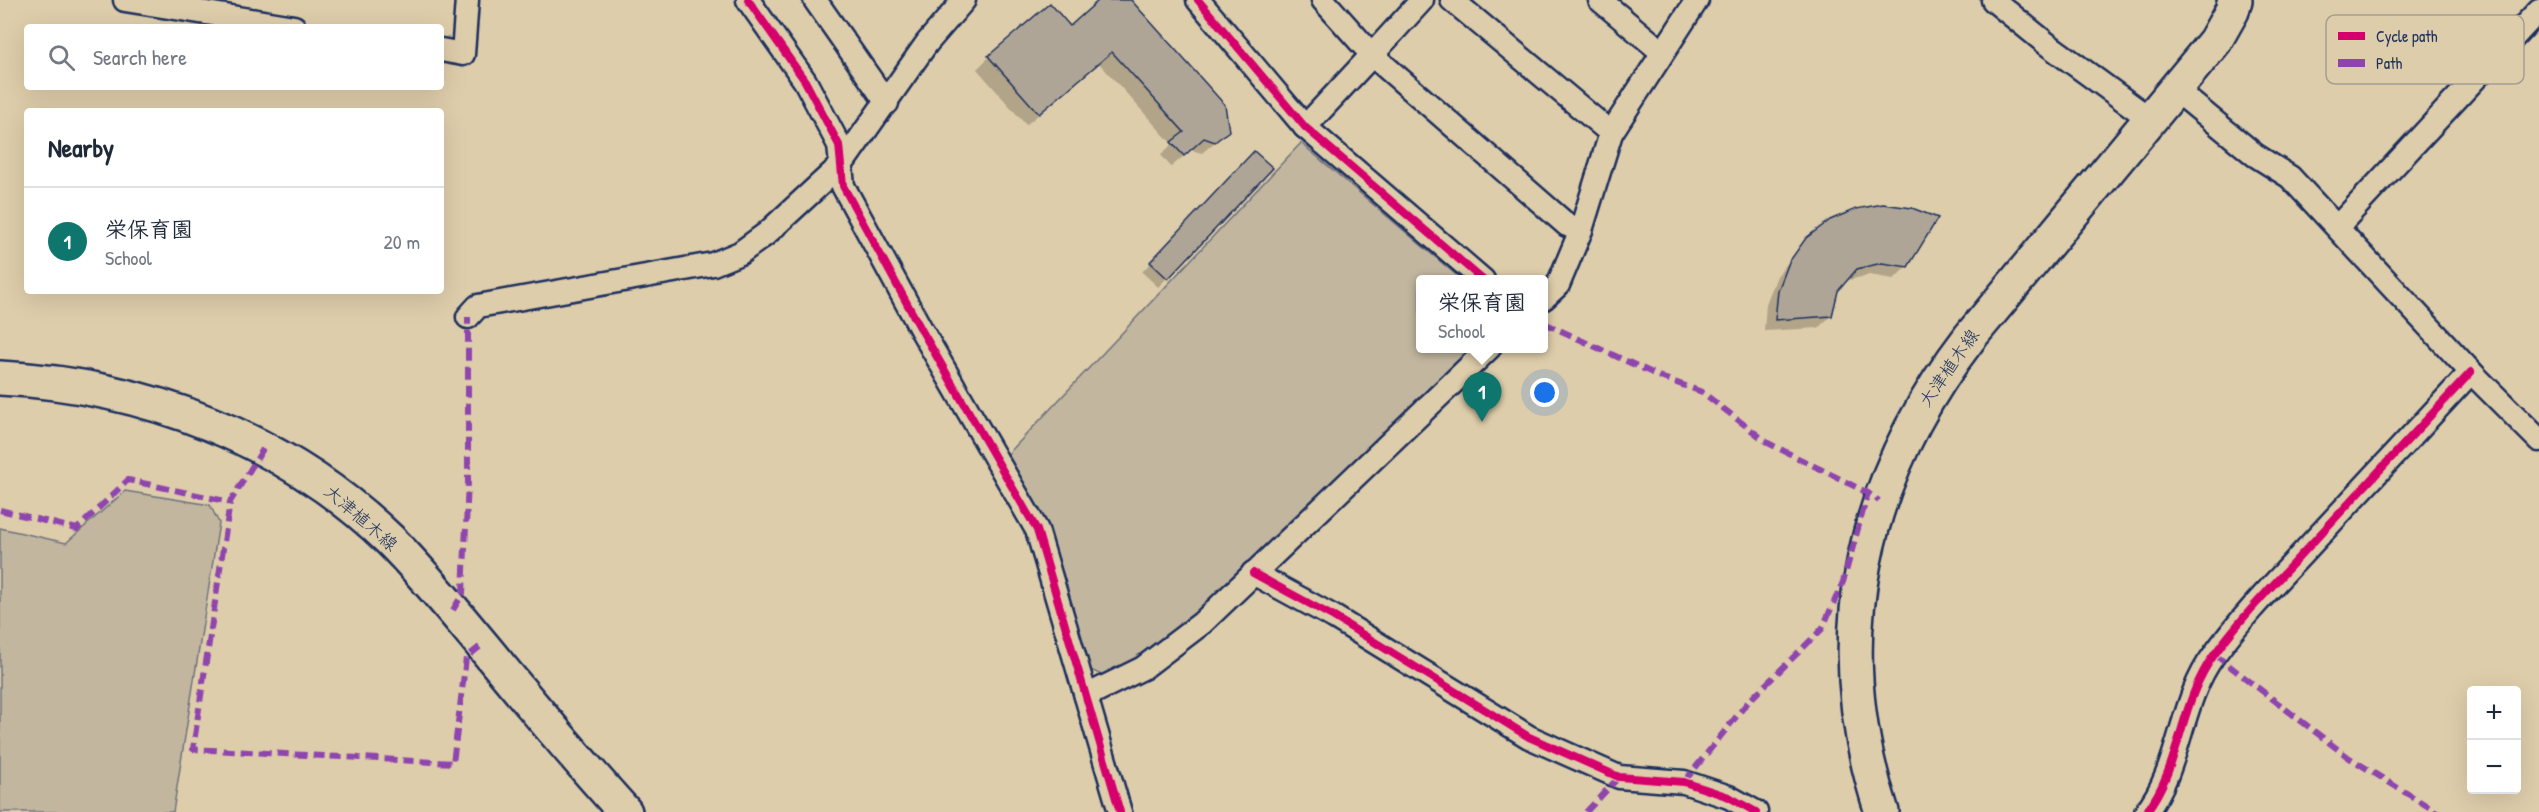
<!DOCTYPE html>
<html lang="en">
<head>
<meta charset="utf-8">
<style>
	body { margin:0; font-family:"Patrick Hand","Klee One",sans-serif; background:#f6f6f7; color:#1f2937 }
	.controls { position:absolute; right:18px; bottom:18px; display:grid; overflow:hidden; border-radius:6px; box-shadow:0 6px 24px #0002 }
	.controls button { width:54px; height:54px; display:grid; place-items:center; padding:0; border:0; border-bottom:2px solid #e0e1e3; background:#fff; color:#1f2937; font:30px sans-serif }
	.you { position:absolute; left:1545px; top:393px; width:21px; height:21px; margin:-15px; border:4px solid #fff; border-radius:50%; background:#1a73e8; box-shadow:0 0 0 9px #1a73e833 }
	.badge { display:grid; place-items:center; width:39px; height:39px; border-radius:50%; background:#0f766e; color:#fff; font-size:20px; font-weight:700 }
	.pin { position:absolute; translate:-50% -50px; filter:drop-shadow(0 2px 3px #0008) }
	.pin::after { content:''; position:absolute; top:32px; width:21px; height:18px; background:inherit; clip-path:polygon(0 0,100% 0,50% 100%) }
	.popup { position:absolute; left:1416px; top:275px; width:132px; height:78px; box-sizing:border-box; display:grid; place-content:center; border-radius:6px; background:#fff; filter:drop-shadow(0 2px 4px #0005); font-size:20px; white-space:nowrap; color:#747a83 }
	.popup b { font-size:22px; color:#1f2937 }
	.popup::after { content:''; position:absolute; left:50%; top:100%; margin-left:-12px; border:12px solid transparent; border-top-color:#fff }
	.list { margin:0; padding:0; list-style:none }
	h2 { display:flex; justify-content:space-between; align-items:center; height:78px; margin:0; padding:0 24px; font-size:26px }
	h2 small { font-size:20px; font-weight:400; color:#747a83 }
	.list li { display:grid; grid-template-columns:39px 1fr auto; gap:18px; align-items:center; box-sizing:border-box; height:108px; padding:0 24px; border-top:2px solid #e0e1e3 }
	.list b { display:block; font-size:22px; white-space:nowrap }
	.list p { margin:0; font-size:20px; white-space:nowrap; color:#747a83 }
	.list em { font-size:20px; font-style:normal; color:#747a83 }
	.icon { flex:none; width:33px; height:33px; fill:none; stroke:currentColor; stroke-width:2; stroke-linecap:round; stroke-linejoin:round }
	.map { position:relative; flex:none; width:2539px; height:812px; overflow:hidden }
	.search { position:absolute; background:#fff; box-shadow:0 6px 24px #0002; left:24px; top:24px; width:420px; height:66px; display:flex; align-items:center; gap:15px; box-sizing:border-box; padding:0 21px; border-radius:6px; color:#747a83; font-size:22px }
	.panel { position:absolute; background:#fff; box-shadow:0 6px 24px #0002; left:24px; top:108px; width:420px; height:186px; border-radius:6px }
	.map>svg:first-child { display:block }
	.green { fill:#c2b69f; stroke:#6e727e; stroke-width:1.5 }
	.shadow { fill:#0003 }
	.building { fill:#aea597; stroke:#1b2f5e; stroke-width:1.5 }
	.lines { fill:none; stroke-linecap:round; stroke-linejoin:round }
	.minor-casing { stroke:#1b2f5e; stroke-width:27 }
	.primary-casing { stroke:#1b2f5e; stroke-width:38 }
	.minor { stroke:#decdaa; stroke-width:22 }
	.primary { stroke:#decdaa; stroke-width:33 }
	.quiet { stroke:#8e44ad; stroke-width:6; stroke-dasharray:12 6; stroke-linecap:butt }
	.cycleway-casing { stroke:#decdaa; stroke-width:11 }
	.cycleway { stroke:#d6006c; stroke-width:8 }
	.labels { text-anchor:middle; stroke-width:4.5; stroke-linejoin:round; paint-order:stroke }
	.street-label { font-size:18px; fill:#1b2f5e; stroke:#decdaa }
	.key { fill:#decdaa; stroke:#a49e93; stroke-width:1.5 }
	.key-label { font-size:16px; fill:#1b2f5e }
</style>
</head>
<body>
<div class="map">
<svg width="2539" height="812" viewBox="0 0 2539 812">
	<rect width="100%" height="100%" fill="#decdaa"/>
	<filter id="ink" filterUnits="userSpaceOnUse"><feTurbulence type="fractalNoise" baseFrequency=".0167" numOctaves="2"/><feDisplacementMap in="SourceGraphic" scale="12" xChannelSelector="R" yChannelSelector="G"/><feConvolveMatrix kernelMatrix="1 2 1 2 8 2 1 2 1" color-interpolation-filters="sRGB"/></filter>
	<g filter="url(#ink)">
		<!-- green -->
		<g class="green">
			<path d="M1301 143 1461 279 1420 280V348L1476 349 1194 617 1139 662 1101 675 1085 667 1046 528 1007 455Z"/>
			<path d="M125 491 210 505 219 523 173 812H0V528L66 543Z"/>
		</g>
		<!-- shadow -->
		<g class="shadow">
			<path d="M1101 0H1129L1228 131 1202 153 1191 150 1171 167 1161 155 1172 144 1099 63 1026 125 977 69 989 57 1070 28Z"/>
			<path d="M1245 162 1167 278 1158 287 1142 272Z"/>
			<path d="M1807 239 1907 266 1894 279 1869 275 1845 281 1836 290 1831 316 1818 328 1764 331 1766 304 1777 276Z"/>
		</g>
		<!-- building -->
		<g class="building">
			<path d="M1099 0H1131L1225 105 1229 131 1215 142 1204 138 1184 156 1171 142 1184 132 1112 52 1039 114 988 56 1050 3 1070 26Z"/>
			<path d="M1254 151 1273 168 1168 279 1150 262Z"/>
			<path d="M1883 204 1912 208 1938 218 1908 267 1882 263 1857 269 1838 291 1832 316 1775 320 1778 291 1789 262 1806 238 1830 220 1856 209Z"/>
		</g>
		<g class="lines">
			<!-- minor casing -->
			<g class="minor-casing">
				<g id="minor">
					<path d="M125 0 294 27"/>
					<path d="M748 0 805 81 839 145 843 186 922 331 1037 530 1120 812"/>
					<path d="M815 0 887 103"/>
					<path d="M1198 0 1305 127 1483 280"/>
					<path d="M1323 0 1372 55 1422 0"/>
					<path d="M1452 0 1611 133"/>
					<path d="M1600 0 1662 52"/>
					<path d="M1993 0 2047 44 2150 119"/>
					<path d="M441 50 463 54 467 0"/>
					<path d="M2176 90 2255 155 2290 177 2471 372 2539 440"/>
					<path d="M1305 127 1372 55 1567 225 1581 230"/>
					<path d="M2338 226 2539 10"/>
					<path d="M1544 298 1558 285 1581 230 1611 133 1697 0"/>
					<path d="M468 317 478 306 713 264 740 253 766 234 842 164 927 43 964 0"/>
					<path d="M1253 573 1334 617 1529 737 1619 777 1684 782 1729 797 1756 812"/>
					<path d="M1086 696 1143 668 1202 623 1489 348"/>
					<path d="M2146 812C2181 768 2179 702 2214 655 2243 615 2279 579 2313 542 2366 485 2418 429 2471 372"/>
				</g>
			</g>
			<!-- primary casing -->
			<g class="primary-casing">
				<g id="primary">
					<path d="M0 378C144 385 286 439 390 540 423 573 453 610 483 646 529 702 576 758 625 812"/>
					<path d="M1882 812C1825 640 1861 479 1970 337L2215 41 2232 11 2235 0"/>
				</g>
			</g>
			<!-- minor -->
			<use href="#minor" class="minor"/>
			<!-- primary -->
			<use href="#primary" class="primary"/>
			<!-- quiet -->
			<g class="quiet">
				<path d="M1544 323 1663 378 1702 392 1768 443 1868 493"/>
				<path d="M263 449 230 502 193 749 453 763 466 658 482 645"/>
				<path d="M0 510 77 529 128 480 230 502"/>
				<path d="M453 610 463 593 468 481V317"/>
				<path d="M2214 654 2348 757 2437 812"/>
				<path d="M1684 782 1748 702 1822 629 1843 582 1868 493 1879 501"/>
				<path d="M1586 812 1619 777"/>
			</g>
			<!-- cycleway casing -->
			<g class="cycleway-casing">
				<g id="cycleway">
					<path d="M748 0 805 81 839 145 843 186 922 331 1037 530 1120 812"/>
					<path d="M1198 0 1305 127 1483 280"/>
					<path d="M1253 573 1334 617 1529 737 1619 777 1684 782 1729 797 1756 812"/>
					<path d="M2146 812C2181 768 2179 702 2214 655 2243 615 2279 579 2313 542 2366 485 2418 429 2471 372"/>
				</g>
			</g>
			<!-- cycleway -->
			<use href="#cycleway" class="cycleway"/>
		</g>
	</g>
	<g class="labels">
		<!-- street labels -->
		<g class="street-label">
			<text transform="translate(1949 368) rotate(-55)" y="6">大津植木線</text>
			<text transform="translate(361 518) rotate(41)" y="6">大津植木線</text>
		</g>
	</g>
	<!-- legend -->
	<rect x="2326" y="15" width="198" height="69" rx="9" class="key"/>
	<rect x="2338" y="32" width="27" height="8" fill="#d6006c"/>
	<rect x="2338" y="59" width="27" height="8" fill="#8e44ad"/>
	<g class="key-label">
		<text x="2376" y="42">Cycle path</text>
		<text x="2376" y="69">Path</text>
	</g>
</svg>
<div class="controls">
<button>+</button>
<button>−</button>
</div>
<div class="you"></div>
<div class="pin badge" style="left:1482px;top:422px">1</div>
<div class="popup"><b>栄保育園</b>School</div>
<div class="search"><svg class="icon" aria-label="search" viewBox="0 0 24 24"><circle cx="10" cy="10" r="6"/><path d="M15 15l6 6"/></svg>Search here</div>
<section class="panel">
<h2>Nearby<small></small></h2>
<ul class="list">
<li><span class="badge">1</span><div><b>栄保育園</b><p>School</p></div><em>20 m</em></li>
</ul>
</section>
</div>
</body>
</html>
